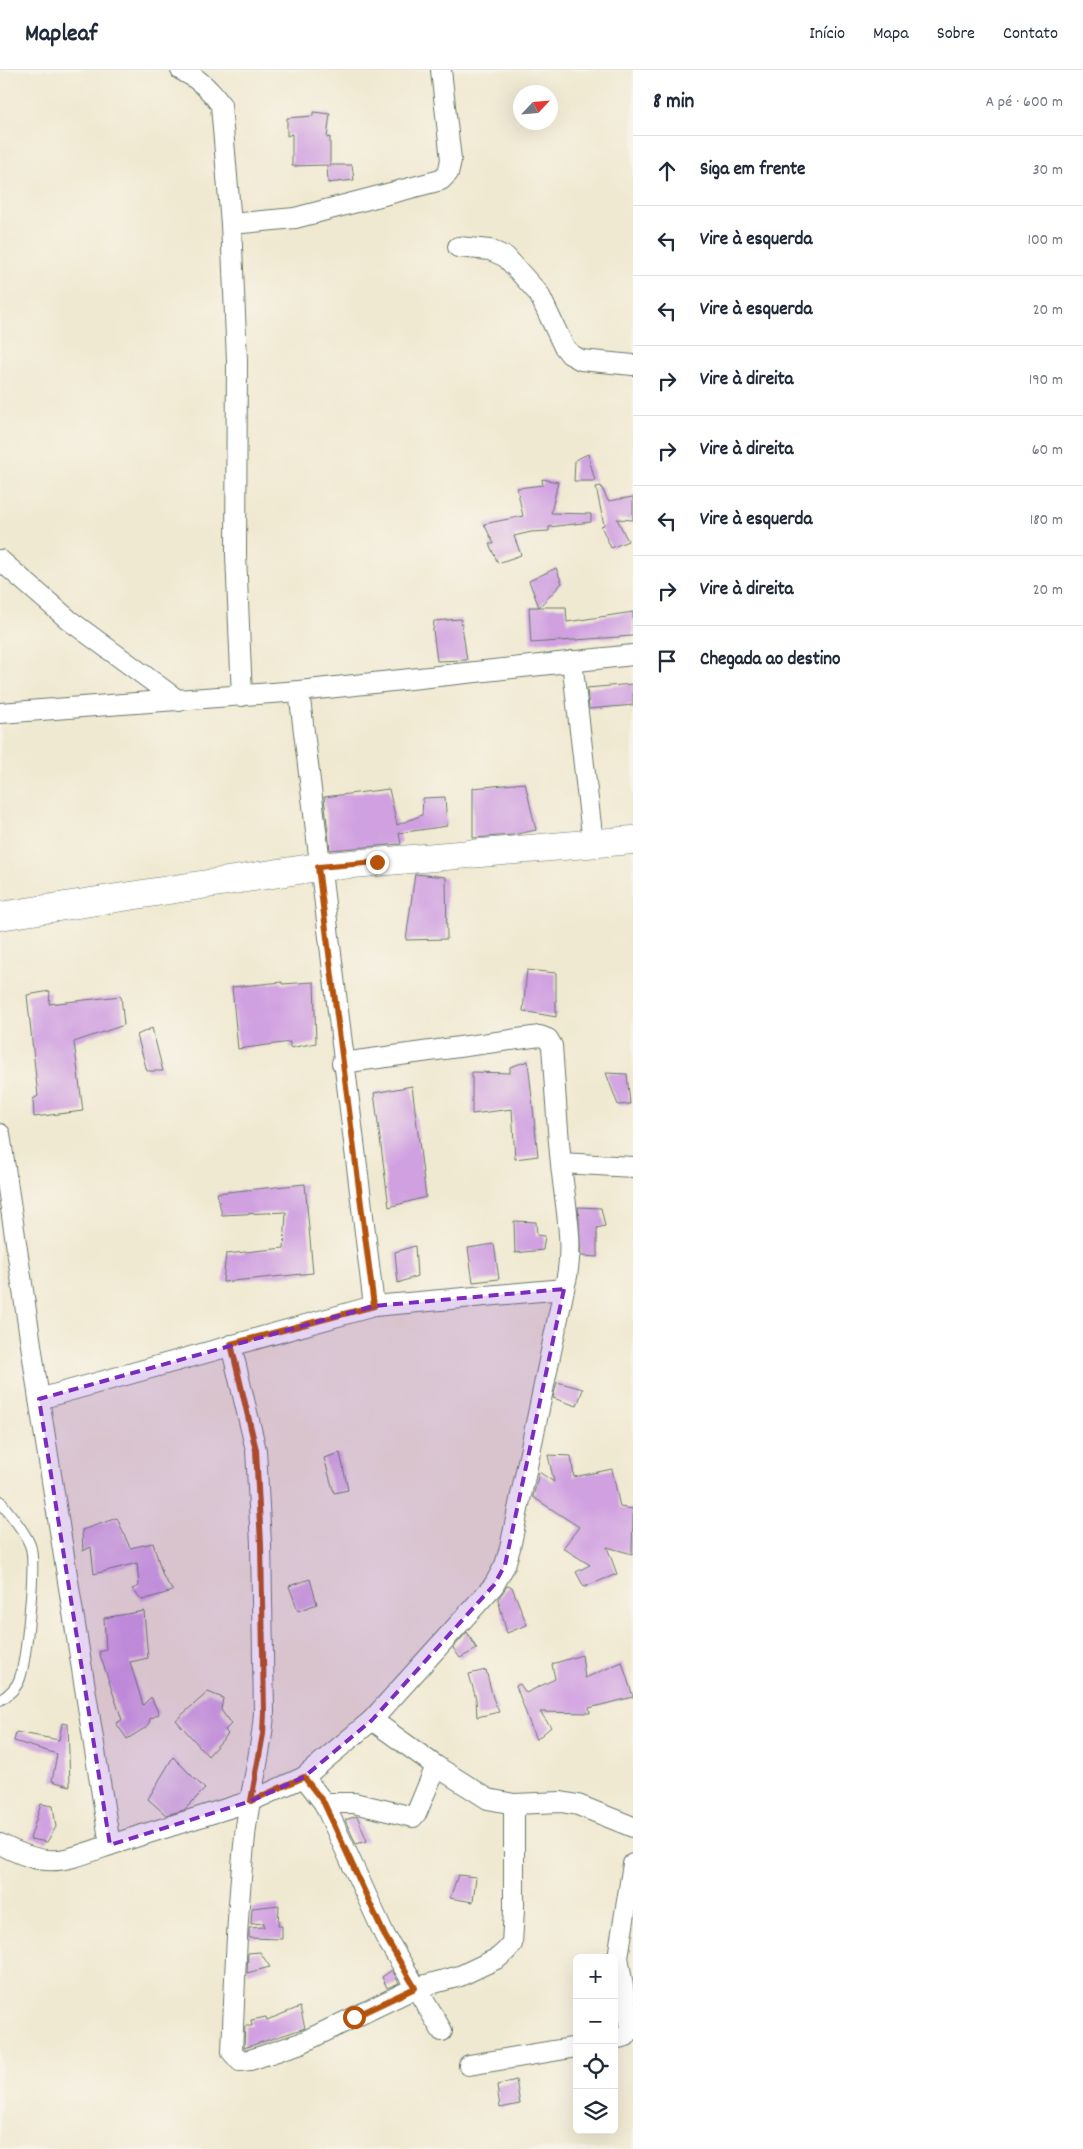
<!DOCTYPE html>
<html lang="pt">
<head>
<meta charset="utf-8">
<style>
	body { margin:0; font-family:Dekko,sans-serif; background:#f6f6f7; color:#1f2937 }
	.controls { position:absolute; right:15px; bottom:15px; display:grid; overflow:hidden; border-radius:8px; box-shadow:0 5px 20px #0002 }
	.controls button { width:45px; height:45px; display:grid; place-items:center; padding:0; border:0; border-bottom:1px solid #e0e1e3; background:#fff; color:#1f2937; font:25px sans-serif }
	.compass { position:absolute; left:513px; top:15px; width:45px; height:45px; border-radius:50%; background:#fff; box-shadow:0 5px 20px #0002; rotate:64deg }
	.stop { position:absolute; width:15px; height:15px; margin:-11px; border:4px solid #b45309; border-radius:50%; background:#fff }
	.stop.end { background:#b45309; border-color:#fff; box-shadow:0 1px 5px #0008 }
	.list { margin:0; padding:0; list-style:none }
	h2 { display:flex; justify-content:space-between; align-items:center; height:65px; margin:0; padding:0 20px; font-size:21px }
	h2 small { font-size:16px; font-weight:400; color:#747a83 }
	.list li { display:grid; grid-template-columns:32px 1fr auto; gap:15px; align-items:center; box-sizing:border-box; height:70px; padding:0 20px; border-top:1px solid #e0e1e3 }
	.list b { display:block; font-size:19px; white-space:nowrap }
	.list em { font-size:16px; font-style:normal; color:#747a83 }
	.icon { flex:none; width:28px; height:28px; fill:none; stroke:currentColor; stroke-width:2; stroke-linecap:round; stroke-linejoin:round }
	.map { position:relative; flex:none; width:633px; height:2079px; overflow:hidden }
	header { display:flex; align-items:center; gap:30px; box-sizing:border-box; height:70px; padding:0 25px; background:#fff; border-bottom:1px solid #e0e1e3 }
	header strong { font-size:24px }
	nav { display:flex; gap:28px; margin-inline-start:auto; font-size:18px }
	main { display:flex }
	aside { flex:1; background:#fff }
	.map>svg:first-child { display:block }
	.building { fill:#d0a0e1 }
	.lines { fill:none; stroke-linecap:round; stroke-linejoin:round }
	.lane-casing { stroke:#68796b; stroke-width:12 }
	.street-casing { stroke:#68796b; stroke-width:22 }
	.primary-casing { stroke:#68796b; stroke-width:29 }
	.lane { stroke:#fff; stroke-width:10 }
	.street { stroke:#fff; stroke-width:20 }
	.primary { stroke:#fff; stroke-width:28 }
	.route { stroke:#b45309; stroke-width:6 }
	.marked { fill:#7b2cbf; fill-opacity:0.2; stroke:#7b2cbf; stroke-width:4; stroke-dasharray:10 6; stroke-linejoin:round }
</style>
</head>
<body>
<header>
<strong>Mapleaf</strong>
<nav><a>Início</a><a>Mapa</a><a>Sobre</a><a>Contato</a></nav>
</header>
<main>
<div class="map">
<svg width="633" height="2079" viewBox="0 0 633 2079">
	<rect width="100%" height="100%" fill="#f7f3e8"/>
	<filter id="ink" filterUnits="userSpaceOnUse"><feTurbulence type="fractalNoise" baseFrequency=".02" numOctaves="2"/><feDisplacementMap in="SourceGraphic" scale="10" xChannelSelector="R" yChannelSelector="G"/><feConvolveMatrix kernelMatrix="1 2 1 2 8 2 1 2 1" color-interpolation-filters="sRGB"/></filter>
	<filter id="wash" filterUnits="userSpaceOnUse"><feTurbulence type="fractalNoise" baseFrequency=".0096" numOctaves="4" result="noise"/><feDisplacementMap in="SourceGraphic" scale="20" xChannelSelector="R" yChannelSelector="G"/><feGaussianBlur stdDeviation="1.12" result="paint"/><feColorMatrix in="noise" values="0 0 0 0 0 0 0 0 0 0 0 0 0 0 0 0 0 1.4 0 .05"/><feComposite in="paint" operator="in"/></filter>
	<g filter="url(#wash)">
		<rect width="100%" height="100%" fill="#f0e9d1"/>
		<g id="blocks">
			<!-- building -->
			<g class="building">
				<path d="M313 42 330 44 327 68 330 67V95H352L354 110 328 113 327 95 292 96V64L287 66V48L313 46Z"/>
				<path d="M588 384 595 411H574L575 390Z"/>
				<path d="M542 409 558 412 551 443 591 444V452L549 457V461L531 462 514 466 521 485 498 493 489 474H494L484 454 523 446 517 418 543 415Z"/>
				<path d="M601 416 608 431 633 427V450L617 449 628 471 611 478 601 456 604 455 596 417Z"/>
				<path d="M556 498 562 513 539 537 529 511Z"/>
				<path d="M529 537H566L567 552 633 542V566L531 573Z"/>
				<path d="M461 549 467 590 437 591 433 560 434 551Z"/>
				<path d="M633 614V635L589 639 587 618Z"/>
				<path d="M525 713 536 760 513 765 473 768V718Z"/>
				<path d="M389 719 397 755 422 745 423 728 445 727 447 756 399 763 401 774 330 780 324 727Z"/>
				<path d="M415 804 446 807 447 869 406 870Z"/>
				<path d="M527 900 556 903V947L523 941Z"/>
				<path d="M282 912V914L314 912 316 973 290 978V972L238 979 232 917Z"/>
				<path d="M50 921 49 934 121 926 124 955 74 972 83 1041 34 1047 33 1029 38 1026 27 925Z"/>
				<path d="M152 958 163 1001H147L137 965Z"/>
				<path d="M528 991 538 1086 515 1089 512 1039 472 1044V1002L510 1003V997Z"/>
				<path d="M606 1003 627 1004 630 1034 618 1035Z"/>
				<path d="M412 1016 426 1127 389 1137 374 1023Z"/>
				<path d="M305 1114 313 1203 223 1212 226 1184 284 1178 286 1142 222 1145 217 1123Z"/>
				<path d="M578 1137 601 1138 605 1156 597 1158V1187L581 1186Z"/>
				<path d="M514 1151 536 1152 537 1165 545 1166 543 1180 515 1183Z"/>
				<path d="M494 1174 499 1209 473 1212 468 1178Z"/>
				<path d="M415 1176 417 1206 398 1213 395 1182Z"/>
				<path d="M557 1312 583 1319 577 1336 553 1328Z"/>
				<path d="M340 1383 348 1420 334 1423 324 1388Z"/>
				<path d="M548 1385 571 1386 574 1407 612 1399 620 1437 633 1439 632 1484 607 1477 617 1504 584 1517 576 1502 590 1495 563 1478 579 1457 533 1427 539 1402 554 1412Z"/>
				<path d="M117 1448 130 1478 153 1473 163 1506 173 1521 142 1530 132 1519 139 1516 137 1493 94 1504 91 1477 83 1481 82 1460Z"/>
				<path d="M310 1509 317 1534 298 1541 289 1516Z"/>
				<path d="M507 1516 512 1517 527 1555 507 1563 498 1529Z"/>
				<path d="M144 1541 148 1588 130 1592 143 1635 151 1627 159 1644 150 1649 148 1656 127 1669 116 1653 122 1650 99 1582 106 1580 104 1548Z"/>
				<path d="M467 1562 477 1579 460 1588 453 1578Z"/>
				<path d="M582 1585 585 1608 622 1592 633 1627 589 1638 590 1643 540 1642 551 1657 536 1670 516 1616 520 1614 526 1623 555 1609 552 1594Z"/>
				<path d="M486 1600 493 1628 499 1642 477 1647 476 1629 469 1604Z"/>
				<path d="M208 1622 223 1628 221 1640 231 1654 225 1660 228 1664 208 1686 176 1650Z"/>
				<path d="M62 1653 68 1654 70 1716 52 1711 57 1684 14 1671 16 1662 59 1670Z"/>
				<path d="M173 1687 205 1719 184 1740 166 1745 148 1729Z"/>
				<path d="M41 1734 53 1736 56 1757 47 1772 30 1769Z"/>
				<path d="M357 1746 367 1771 356 1774 345 1750Z"/>
				<path d="M458 1805 476 1807 473 1832 450 1828Z"/>
				<path d="M279 1835 278 1856H282V1869L249 1868V1858L264 1857V1853L251 1854 252 1838Z"/>
				<path d="M260 1882 270 1897 247 1903 248 1883Z"/>
				<path d="M392 1900 399 1913 387 1918 382 1907Z"/>
				<path d="M300 1937 305 1958 244 1978 245 1956H252L251 1950 266 1947 267 1950Z"/>
				<path d="M516 2010 520 2034 500 2038 497 2015Z"/>
			</g>
		</g>
	</g>
	<g filter="url(#ink)">
		<use href="#blocks" fill-opacity="0" stroke="#68796b" stroke-width="1"/>
		<g class="lines">
			<!-- lane casing -->
			<g class="lane-casing">
				<path id="lane" d="M0 1431C10 1445 24 1459 30 1475 37 1491 26 1590 20 1608 17 1617 8 1626 0 1630"/>
			</g>
			<!-- street casing -->
			<g class="street-casing">
				<g id="street">
					<path d="M181 0C198 8 210 19 221 35L231 154 237 290 236 485 242 626"/>
					<path d="M231 154 295 148 441 110 448 103 451 90 441 0"/>
					<path d="M458 177 490 180 506 187 539 224 563 275 570 284 581 290 633 295"/>
					<path d="M0 490 69 550 179 631"/>
					<path d="M572 591 593 773"/>
					<path d="M299 621 374 1236"/>
					<path d="M0 643 299 621 633 585"/>
					<path d="M0 1064 39 1329 110 1775C60 1792 49 1799 0 1774"/>
					<path d="M561 1093 633 1097"/>
					<path d="M231 1275 256 1380 261 1474 264 1642C262 1684 249 1724 245 1766 237 1838 235 1910 232 1982L240 1991 250 1990 301 1973 415 1918 460 1906 498 1888 506 1881 512 1874 514 1839V1734"/>
					<path d="M39 1329 374 1236 564 1219C576 1178 565 1136 561 1094 557 1055 555 1015 552 976L548 969 540 966 342 993"/>
					<path d="M372 1650 436 1696 488 1729 514 1734 561 1732 578 1735 633 1757"/>
					<path d="M304 1707 324 1733 385 1866 442 1961"/>
					<path d="M324 1733H354L413 1747 417 1742 436 1696"/>
					<path d="M110 1775 251 1731 304 1707 372 1650 494 1515 505 1495 510 1478 564 1219"/>
					<path d="M614 1969 626 1966 630 1958 618 1887 633 1794"/>
					<path d="M469 1995 577 1977"/>
				</g>
			</g>
			<!-- primary casing -->
			<g class="primary-casing">
				<path id="primary" d="M0 846 318 797 633 770"/>
			</g>
			<!-- lane -->
			<use href="#lane" class="lane"/>
			<!-- street -->
			<use href="#street" class="street"/>
			<!-- primary -->
			<use href="#primary" class="primary"/>
		</g>
	</g>
	<g class="lines" filter="url(#ink)">
		<!-- route -->
		<path class="route" d="M354 1947 415 1918 385 1866 324 1733 304 1707 251 1731 263 1664 264 1642 261 1474 256 1380 231 1274 374 1236 318 797 377 792"/>
	</g>
	<!-- marked area -->
	<path class="marked" d="M564 1219 505 1495 494 1515 372 1650 304 1707 251 1731 110 1775 39 1329 374 1236Z"/>
</svg>
<div class="controls">
<button>+</button>
<button>−</button>
<button><svg class="icon" aria-label="locate" viewBox="0 0 24 24"><circle cx="12" cy="12" r="6"/><path d="M12 2v4M12 18v4M2 12h4M18 12h4"/></svg></button>
<button><svg class="icon" aria-label="layers" viewBox="0 0 24 24"><path d="M12 4l9 5-9 5-9-5zM3 14l9 5 9-5"/></svg></button>
</div>
<svg class="compass" viewBox="-18 -18 36 36"><path d="M0-13l5 13h-10z" fill="#e53935"/><path d="M0 13l5-13h-10z" fill="#747a83"/></svg>
<div class="stop" style="left:354px;top:1947px"></div>
<div class="stop end" style="left:377px;top:792px"></div>
</div>
<aside>
<h2>8 min<small>A pé · 600 m</small></h2>
<ul class="list">
<li><svg class="icon" aria-label="ahead" viewBox="0 0 24 24"><path d="M12 20V5M6 11l6-6 6 6"/></svg><div><b>Siga em frente</b></div><em>30 m</em></li>
<li><svg class="icon" aria-label="left" viewBox="0 0 24 24"><path d="M17 20v-9H6M10 6l-5 5 5 5"/></svg><div><b>Vire à esquerda</b></div><em>100 m</em></li>
<li><svg class="icon" aria-label="left" viewBox="0 0 24 24"><path d="M17 20v-9H6M10 6l-5 5 5 5"/></svg><div><b>Vire à esquerda</b></div><em>20 m</em></li>
<li><svg class="icon" aria-label="right" viewBox="0 0 24 24"><path d="M7 20v-9h11M14 6l5 5-5 5"/></svg><div><b>Vire à direita</b></div><em>190 m</em></li>
<li><svg class="icon" aria-label="right" viewBox="0 0 24 24"><path d="M7 20v-9h11M14 6l5 5-5 5"/></svg><div><b>Vire à direita</b></div><em>60 m</em></li>
<li><svg class="icon" aria-label="left" viewBox="0 0 24 24"><path d="M17 20v-9H6M10 6l-5 5 5 5"/></svg><div><b>Vire à esquerda</b></div><em>180 m</em></li>
<li><svg class="icon" aria-label="right" viewBox="0 0 24 24"><path d="M7 20v-9h11M14 6l5 5-5 5"/></svg><div><b>Vire à direita</b></div><em>20 m</em></li>
<li><svg class="icon" aria-label="arrive" viewBox="0 0 24 24"><path d="M6 21V4h12l-3 4 3 4H6"/></svg><div><b>Chegada ao destino</b></div></li>
</ul>
</aside>
</main>
</body>
</html>
